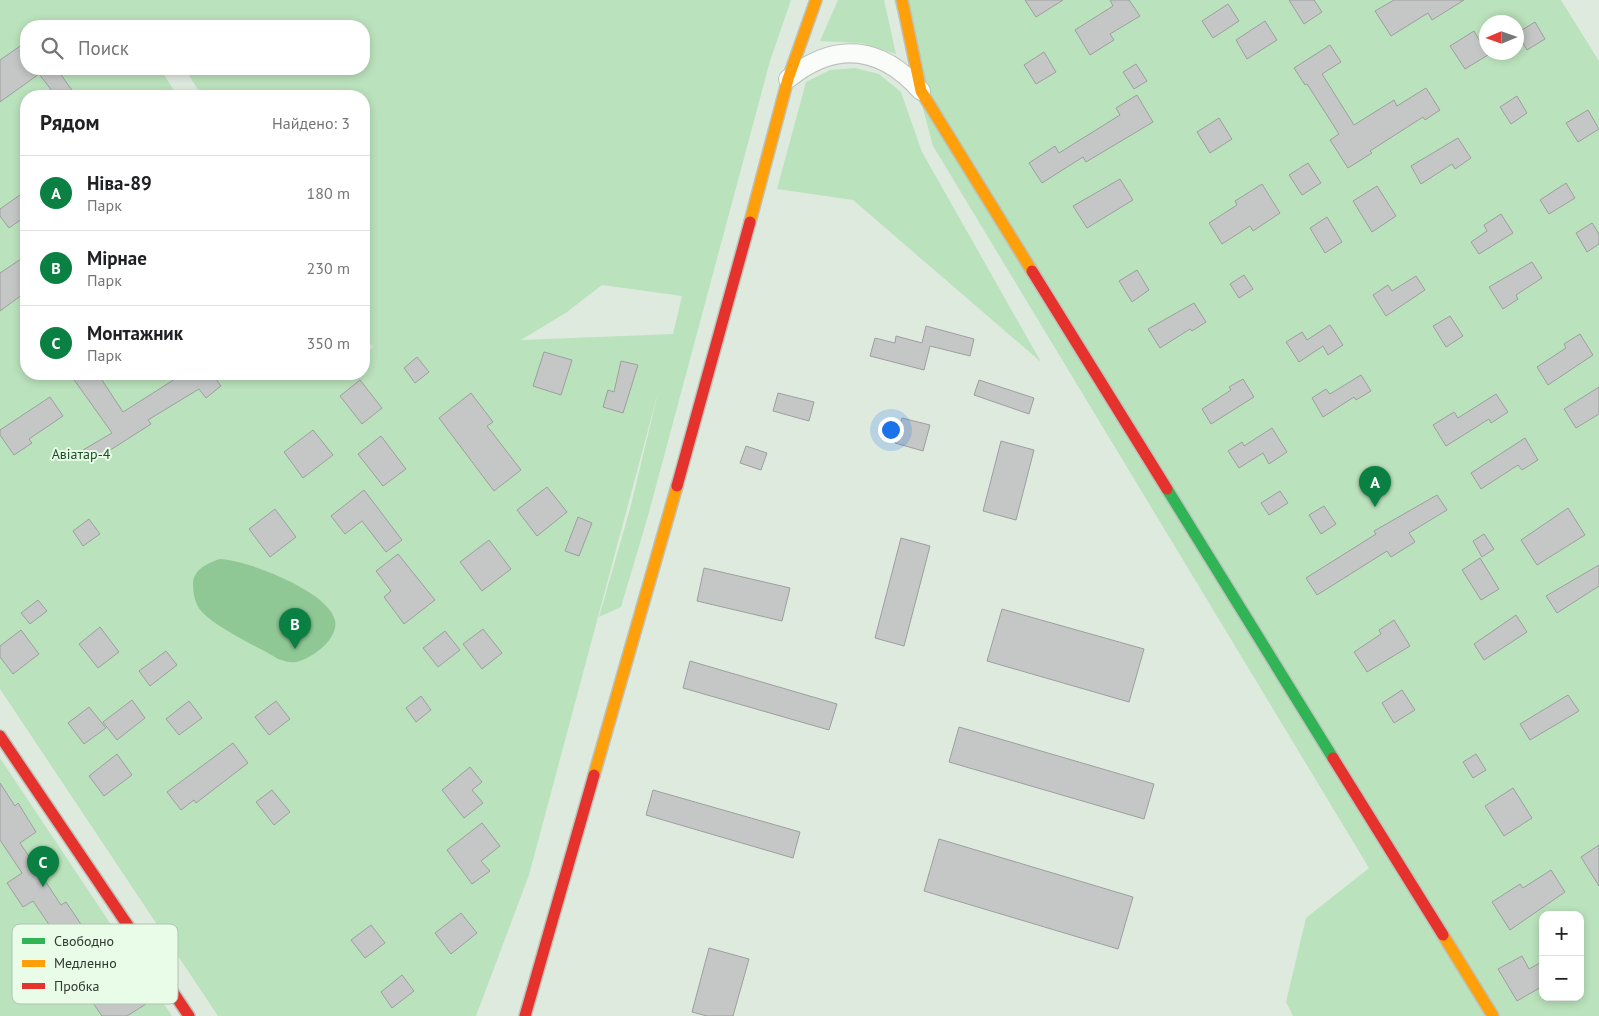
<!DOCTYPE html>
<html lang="ru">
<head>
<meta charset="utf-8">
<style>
	body { margin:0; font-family:"PT Sans",sans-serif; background:#f2f2f2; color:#202124 }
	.controls { position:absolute; right:15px; bottom:15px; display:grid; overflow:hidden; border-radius:10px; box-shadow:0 2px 8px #0003 }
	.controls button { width:45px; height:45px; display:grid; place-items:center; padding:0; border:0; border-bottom:1px solid #e0e0e0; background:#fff; color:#202124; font:25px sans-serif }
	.compass { position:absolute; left:1479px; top:15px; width:45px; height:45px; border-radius:50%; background:#fff; box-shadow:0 2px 8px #0003; rotate:268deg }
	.you { position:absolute; left:890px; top:429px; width:18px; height:18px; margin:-12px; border:4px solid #fff; border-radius:50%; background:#1a73e8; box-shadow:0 0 0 8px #1a73e833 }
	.badge { display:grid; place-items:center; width:32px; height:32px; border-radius:50%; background:#0b8043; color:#fff; font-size:16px; font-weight:700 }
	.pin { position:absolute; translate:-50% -41px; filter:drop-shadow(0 1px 2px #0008) }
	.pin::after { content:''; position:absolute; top:26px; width:18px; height:15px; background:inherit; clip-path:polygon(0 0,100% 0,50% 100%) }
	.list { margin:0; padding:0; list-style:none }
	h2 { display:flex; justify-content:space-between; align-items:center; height:65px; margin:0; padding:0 20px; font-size:21px }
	h2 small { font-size:16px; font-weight:400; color:#757577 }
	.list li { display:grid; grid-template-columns:32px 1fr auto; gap:15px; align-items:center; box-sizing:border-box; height:75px; padding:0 20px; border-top:1px solid #e0e0e0 }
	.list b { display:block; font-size:19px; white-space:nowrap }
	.list p { margin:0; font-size:16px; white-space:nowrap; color:#757577 }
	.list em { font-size:16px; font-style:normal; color:#757577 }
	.icon { flex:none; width:28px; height:28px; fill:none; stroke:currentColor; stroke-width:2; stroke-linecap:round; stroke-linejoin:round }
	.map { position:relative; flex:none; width:1599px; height:1016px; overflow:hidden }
	.search { position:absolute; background:#fff; box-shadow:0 2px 8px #0003; left:20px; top:20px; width:350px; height:55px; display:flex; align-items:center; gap:12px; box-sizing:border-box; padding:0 18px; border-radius:20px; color:#757577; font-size:19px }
	.panel { position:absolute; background:#fff; box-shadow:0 2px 8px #0003; left:20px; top:90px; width:350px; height:290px; border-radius:20px }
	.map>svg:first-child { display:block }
	.green { fill:#bae2bc; fill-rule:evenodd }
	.water { fill:#8fc895 }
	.building { fill:#c4c7c6; stroke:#9c9f9e }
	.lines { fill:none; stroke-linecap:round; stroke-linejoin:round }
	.street-casing { stroke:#bbc3bb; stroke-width:20 }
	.fast-casing { stroke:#bbc3bb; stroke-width:14 }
	.slow-casing { stroke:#bbc3bb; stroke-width:14 }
	.jam-casing { stroke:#bbc3bb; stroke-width:14 }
	.street { stroke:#fafcfa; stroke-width:18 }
	.fast { stroke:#30b455; stroke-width:11 }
	.slow { stroke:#ff9f0a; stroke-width:11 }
	.jam { stroke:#e5322d; stroke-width:11 }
	.labels { text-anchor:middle; stroke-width:4; stroke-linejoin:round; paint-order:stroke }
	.park-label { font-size:14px; fill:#184e21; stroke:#e8fce8 }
	.key { fill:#e8fce8; stroke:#b1c2b1; stroke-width:1 }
	.key-label { font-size:14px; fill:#313931 }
</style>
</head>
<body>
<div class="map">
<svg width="1599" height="1016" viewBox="0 0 1599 1016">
	<rect width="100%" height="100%" fill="#dfeadf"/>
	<!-- green -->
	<g class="green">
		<path d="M0 0H791L770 61 648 516 621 607 599 617 630 509 659 389 529 875 476 1016H218L0 689ZM26 26H364V69H185L202 96H364V336L373 347 364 355V374H26V96H178L160 69H26ZM602 285 682 296 673 334 521 340 567 312Z"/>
		<path d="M838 0H884L896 54 861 43 820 41Z"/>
		<path d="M894 0H1561L1599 61V1016H1293L1286 1002 1306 918 1369 868 933 146ZM1486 22H1516V52H1486ZM1543 915H1580V997H1543Z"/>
		<path d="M855 68 879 74 901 92 922 152 1041 362 853 200 777 189 806 82 830 70Z"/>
		<path d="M0 758 172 1016H0Z"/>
	</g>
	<!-- water -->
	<path class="water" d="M220 559C247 560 328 591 335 620 339 638 315 656 300 661 292 664 285 661 278 659 257 646 218 629 202 612 195 604 193 594 193 583 194 569 208 563 220 559Z"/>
	<!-- building -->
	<g class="building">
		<path d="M1025 0H1063L1036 17Z"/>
		<path d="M1110 0H1129L1140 16 1110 34 1114 40 1090 55 1075 30 1113 6Z"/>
		<path d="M1289 0H1314L1322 12 1304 24Z"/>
		<path d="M1394 0H1464L1432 20 1428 13 1391 36 1375 11Z"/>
		<path d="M1228 4 1239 21 1213 38 1202 21Z"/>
		<path d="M1265 21 1277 40 1247 59 1236 40Z"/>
		<path d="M1535 22 1545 39 1527 50 1517 33Z"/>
		<path d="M1474 31 1488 55 1465 69 1450 46Z"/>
		<path d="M26 42V69H57L76 96H56L39 74 0 102V60Z"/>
		<path d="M1330 45 1341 62 1322 74 1354 125 1394 100 1397 106 1426 88 1440 110 1425 120 1423 117 1370 151 1372 153 1348 168 1330 140 1339 134 1307 84 1305 85 1294 68Z"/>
		<path d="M1044 52 1056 72 1036 84 1024 65Z"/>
		<path d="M1136 64 1147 81 1134 89 1123 72Z"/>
		<path d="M1137 95 1153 122 1086 162 1083 157 1042 183 1029 163 1055 146 1059 153 1120 115 1116 108Z"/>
		<path d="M1517 96 1527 113 1511 124 1500 107Z"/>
		<path d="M1588 110 1599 129 1578 142 1566 123Z"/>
		<path d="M1219 118 1232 139 1210 153 1197 132Z"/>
		<path d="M1458 138 1471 158 1455 169 1452 164 1421 184 1411 166Z"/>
		<path d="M1308 163 1321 183 1302 195 1289 175Z"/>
		<path d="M1120 179 1133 200 1087 228 1073 206Z"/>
		<path d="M1566 183 1575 198 1549 214 1540 200Z"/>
		<path d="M1262 184 1280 213 1253 231 1250 226 1222 244 1209 223 1237 205 1235 201Z"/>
		<path d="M1377 186 1396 216 1372 232 1353 201Z"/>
		<path d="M20 195 26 204V216L9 228 0 216V209Z"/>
		<path d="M1501 214 1513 233 1479 254 1471 242 1487 231 1484 225Z"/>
		<path d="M1327 217 1342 242 1325 253 1310 228Z"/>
		<path d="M1592 223 1599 234V244L1587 252 1576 233Z"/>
		<path d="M21 259 26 267V292L0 311V273Z"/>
		<path d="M1532 262 1542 278 1516 295 1518 299 1503 309 1489 287Z"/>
		<path d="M1137 270 1149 290 1132 302 1119 281Z"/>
		<path d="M1244 275 1253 289 1239 298 1230 284Z"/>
		<path d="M1416 276 1425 290 1386 316 1373 295 1388 285 1392 291Z"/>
		<path d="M1194 303 1206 322 1192 331 1190 329 1160 348 1148 329Z"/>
		<path d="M1450 316 1463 336 1446 347 1433 326Z"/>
		<path d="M1330 325 1343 345 1328 355 1323 346 1299 362 1286 342 1302 332 1307 340Z"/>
		<path d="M926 326 974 339 970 356 930 346 924 370 870 356 875 338 895 343 896 336 922 343Z"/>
		<path d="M1580 334 1593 355 1548 385 1537 367 1566 348 1564 344Z"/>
		<path d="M544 352 572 360 561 395 533 386Z"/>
		<path d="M417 357 429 372 415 383 404 368Z"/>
		<path d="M621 361 638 365 623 413 603 407 608 390 614 392Z"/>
		<path d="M70 374H98L123 412 183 374H222L215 378 221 386 206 398 199 389 148 420 151 424 90 463 83 450 112 433Z"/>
		<path d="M1361 375 1371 391 1356 400 1354 397 1323 417 1312 398 1326 389 1330 394Z"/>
		<path d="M1243 379 1254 397 1211 424 1202 409 1231 390 1229 387Z"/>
		<path d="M360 380 382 408 362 424 340 396Z"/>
		<path d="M979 380 1034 398 1029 414 974 395Z"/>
		<path d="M1599 387V414L1576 428 1564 409Z"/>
		<path d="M471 393 493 422 487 426 521 470 494 491 439 418Z"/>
		<path d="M778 393 814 402 809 421 773 411Z"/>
		<path d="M1496 394 1508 412 1491 423 1489 419 1446 446 1433 425 1454 412 1458 418Z"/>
		<path d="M50 397 63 416 29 439 32 443 14 455 0 435V430Z"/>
		<path d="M902 418 930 425 923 451 895 443Z"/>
		<path d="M1272 428 1287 452 1269 464 1263 453 1239 468 1228 451 1242 442 1244 446Z"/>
		<path d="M313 430 333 455 303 478 284 452Z"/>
		<path d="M381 436 406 469 383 486 358 454Z"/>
		<path d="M1525 438 1538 460 1522 470 1518 465 1481 489 1471 473Z"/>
		<path d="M1001 441 1034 450 1016 520 983 511Z"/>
		<path d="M746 446 767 453 761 470 740 463Z"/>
		<path d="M547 487 567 512 537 536 517 510Z"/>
		<path d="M364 490 402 540 386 552 362 521 345 534 331 516Z"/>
		<path d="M1280 491 1288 503 1269 515 1261 503Z"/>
		<path d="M1437 495 1447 510 1409 533 1415 542 1391 557 1387 551 1317 595 1306 578 1376 534 1374 531Z"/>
		<path d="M1324 506 1336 524 1321 534 1309 515Z"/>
		<path d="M1568 508 1585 535 1537 565 1521 540Z"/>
		<path d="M275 509 296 537 270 557 249 529Z"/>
		<path d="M578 517 592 523 579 556 565 551Z"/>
		<path d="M89 519 100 534 83 546 73 531Z"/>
		<path d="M1484 534 1494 549 1482 557 1473 541Z"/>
		<path d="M901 538 930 546 904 646 875 638Z"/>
		<path d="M489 540 511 569 482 591 460 562Z"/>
		<path d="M398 554 435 600 404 624 384 597 391 591 376 571Z"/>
		<path d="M1480 558 1499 589 1481 600 1462 570Z"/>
		<path d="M1599 565V586L1557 613 1546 596Z"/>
		<path d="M704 568 790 588 782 621 697 601Z"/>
		<path d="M38 600 47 611 30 624 21 613Z"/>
		<path d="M1002 609 1144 649 1129 702 987 661Z"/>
		<path d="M1516 615 1527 632 1484 660 1474 644Z"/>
		<path d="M1394 620 1410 646 1367 672 1354 652 1381 634 1379 630Z"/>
		<path d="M100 627 119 652 98 668 79 644Z"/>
		<path d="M483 629 502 653 482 669 463 644Z"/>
		<path d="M21 630 39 654 13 674 0 657V646Z"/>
		<path d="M445 631 460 650 438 667 423 648Z"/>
		<path d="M166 651 177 665 150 686 139 671Z"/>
		<path d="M690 661 837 704 829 730 683 688Z"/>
		<path d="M1402 690 1415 710 1394 723 1382 703Z"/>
		<path d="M1568 695 1579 711 1530 740 1520 724Z"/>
		<path d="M421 696 431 710 416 722 406 708Z"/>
		<path d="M132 700 145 718 117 740 103 722Z"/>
		<path d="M189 701 202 718 179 735 166 719Z"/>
		<path d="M276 701 290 719 269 735 255 717Z"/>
		<path d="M89 707 106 728 84 744 68 723Z"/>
		<path d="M959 727 1154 784 1144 819 949 762Z"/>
		<path d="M233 743 248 763 196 803 194 800 181 810 167 792Z"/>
		<path d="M117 754 132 775 104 796 89 776Z"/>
		<path d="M1476 754 1486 770 1473 778 1463 762Z"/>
		<path d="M470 767 482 782 472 790 483 803 464 818 442 790Z"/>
		<path d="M0 783 15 806 18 803 36 832 20 843 61 905 66 902 91 939 100 933 146 1004 127 1016H102L93 1003 96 1001 66 956 69 954 33 901 23 907 7 883 22 873 0 840Z"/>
		<path d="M1513 788 1532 818 1504 836 1485 806Z"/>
		<path d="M272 790 290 812 274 825 256 802Z"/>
		<path d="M653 790 800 832 793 858 646 815Z"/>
		<path d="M482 823 500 846 481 861 490 871 472 884 447 850Z"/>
		<path d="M939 839 1133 897 1118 949 924 891Z"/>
		<path d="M1599 845V886L1581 857Z"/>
		<path d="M1551 870 1565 892 1510 930 1492 902 1520 884 1523 888Z"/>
		<path d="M461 913 477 933 451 954 435 933Z"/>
		<path d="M371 925 385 943 365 958 351 940Z"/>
		<path d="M709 948 749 959 733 1016H707L692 1012Z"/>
		<path d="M1522 956 1529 969 1543 961V986L1517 1001 1498 969Z"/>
		<path d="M402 975 414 991 392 1008 381 992Z"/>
	</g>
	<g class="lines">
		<!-- street casing -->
		<g class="street-casing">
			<path id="street" d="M788 79C836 40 881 46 921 91"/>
		</g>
		<!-- fast casing -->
		<g class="fast-casing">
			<path id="fast" d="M1167 489 1333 758"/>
		</g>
		<!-- slow casing -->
		<g class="slow-casing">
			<g id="slow">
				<path d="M902 0 921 91 1032 271"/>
				<path d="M750 222 788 79 816 0"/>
				<path d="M594 775 677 486"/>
				<path d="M1443 935 1493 1016"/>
			</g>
		</g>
		<!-- jam casing -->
		<g class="jam-casing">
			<g id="jam">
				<path d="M1032 271 1167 489"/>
				<path d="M677 486 750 222"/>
				<path d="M0 736 189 1016"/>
				<path d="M1333 758 1443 935"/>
				<path d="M525 1016 594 775"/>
			</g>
		</g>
		<!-- street -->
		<use href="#street" class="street"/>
		<!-- fast -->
		<use href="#fast" class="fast"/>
		<!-- slow -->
		<use href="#slow" class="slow"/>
		<!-- jam -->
		<use href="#jam" class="jam"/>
	</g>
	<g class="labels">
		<!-- park labels -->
		<g class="park-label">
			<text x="81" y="459">Авіатар-4</text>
		</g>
	</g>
	<!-- legend -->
	<rect x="12" y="924" width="166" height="80" rx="8" class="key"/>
	<rect x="22" y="938" width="23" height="6" fill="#30b455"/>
	<rect x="22" y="960" width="23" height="7" fill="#ff9f0a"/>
	<rect x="22" y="983" width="23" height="6" fill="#e5322d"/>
	<g class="key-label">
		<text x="54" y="946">Свободно</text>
		<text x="54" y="968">Медленно</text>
		<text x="54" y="991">Пробка</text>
	</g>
</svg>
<div class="controls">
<button>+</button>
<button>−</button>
</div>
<svg class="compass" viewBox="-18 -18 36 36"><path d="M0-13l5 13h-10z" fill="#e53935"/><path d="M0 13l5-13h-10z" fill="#757577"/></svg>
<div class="you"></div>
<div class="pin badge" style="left:1375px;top:507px">A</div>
<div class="pin badge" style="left:295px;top:649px">B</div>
<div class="pin badge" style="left:43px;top:887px">C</div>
<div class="search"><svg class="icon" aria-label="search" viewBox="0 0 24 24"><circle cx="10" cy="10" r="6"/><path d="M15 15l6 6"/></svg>Поиск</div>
<section class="panel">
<h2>Рядом<small>Найдено: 3</small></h2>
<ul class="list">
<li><span class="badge">A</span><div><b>Ніва-89</b><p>Парк</p></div><em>180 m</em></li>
<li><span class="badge">B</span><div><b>Мірнае</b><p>Парк</p></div><em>230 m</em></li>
<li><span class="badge">C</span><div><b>Монтажник</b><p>Парк</p></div><em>350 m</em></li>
</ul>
</section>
</div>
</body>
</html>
